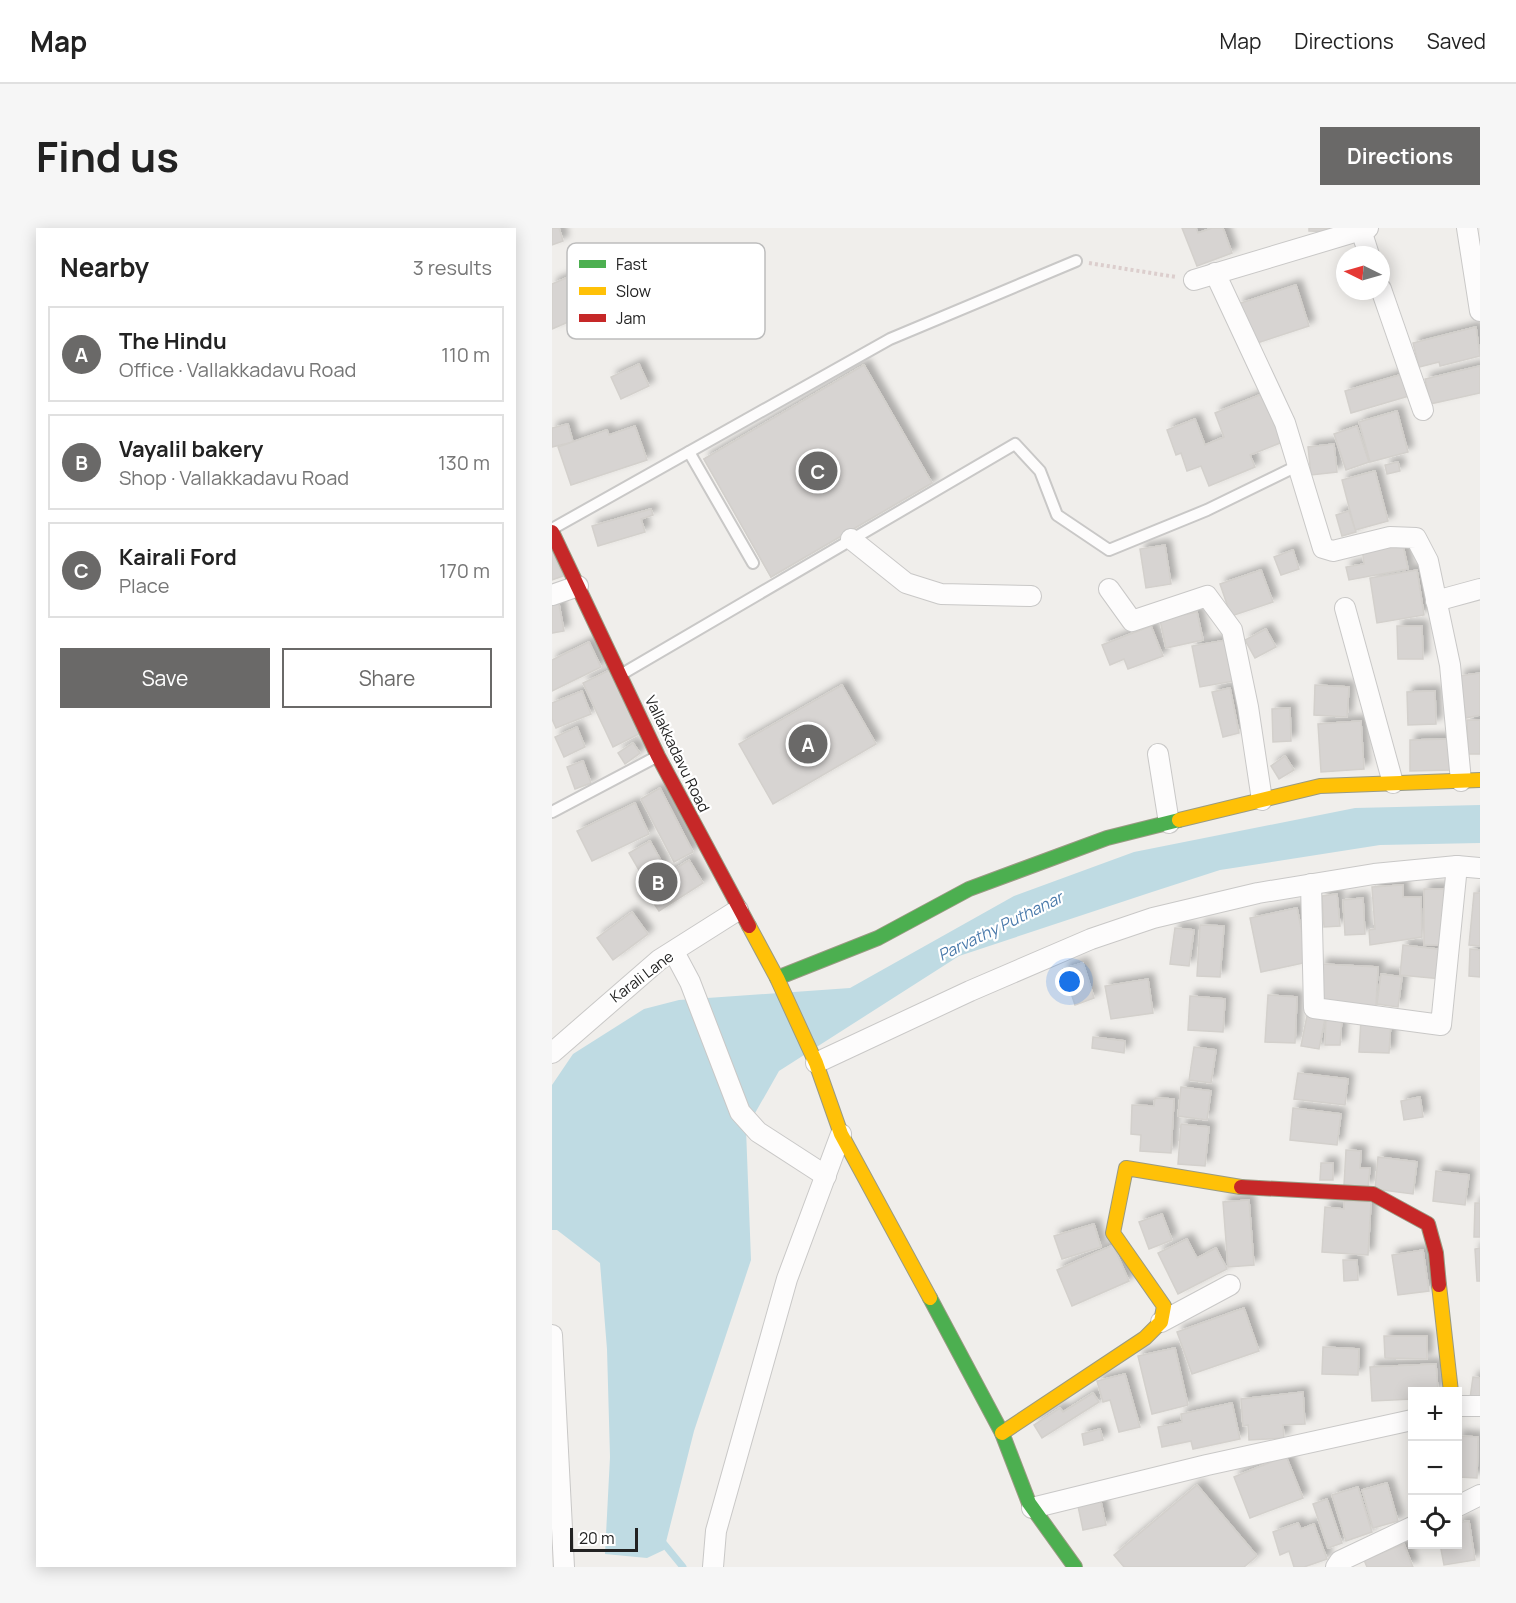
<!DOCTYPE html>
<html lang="en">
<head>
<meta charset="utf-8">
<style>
	body { margin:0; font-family:Manrope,sans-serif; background:#f6f6f6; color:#222 }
	.controls { position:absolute; right:18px; bottom:18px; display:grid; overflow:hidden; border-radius:0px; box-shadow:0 3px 15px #0003 }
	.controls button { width:54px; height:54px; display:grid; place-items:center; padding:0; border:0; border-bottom:2px solid #e0e0e0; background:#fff; color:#222; font:30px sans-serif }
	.compass { position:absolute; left:784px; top:18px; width:54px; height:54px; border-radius:50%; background:#fff; box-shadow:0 3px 15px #0003; rotate:275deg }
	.scale { position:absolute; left:18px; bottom:15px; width:68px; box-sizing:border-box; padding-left:6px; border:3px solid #222; border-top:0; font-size:16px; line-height:21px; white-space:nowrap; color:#222; -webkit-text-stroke:4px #fff; paint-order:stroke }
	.you { position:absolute; left:518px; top:754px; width:21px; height:21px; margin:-15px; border:4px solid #fff; border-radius:50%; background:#1a73e8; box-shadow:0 0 0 9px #1a73e833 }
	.badge { display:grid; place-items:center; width:39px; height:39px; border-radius:50%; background:#6a6968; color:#fff; font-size:20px; font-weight:700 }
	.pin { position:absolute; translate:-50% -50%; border:3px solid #fff; box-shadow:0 2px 6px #0006 }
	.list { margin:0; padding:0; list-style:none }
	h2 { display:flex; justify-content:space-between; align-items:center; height:78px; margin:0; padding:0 24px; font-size:26px }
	h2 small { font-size:20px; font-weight:400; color:#767676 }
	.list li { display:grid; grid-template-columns:39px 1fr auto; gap:18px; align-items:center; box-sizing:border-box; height:96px; margin:0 12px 12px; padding:0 12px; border:2px solid #e0e0e0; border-radius:0px }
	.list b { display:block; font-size:22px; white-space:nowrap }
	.list p { margin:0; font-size:20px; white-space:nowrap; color:#767676 }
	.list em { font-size:20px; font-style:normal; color:#767676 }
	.actions { display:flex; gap:12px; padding:18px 24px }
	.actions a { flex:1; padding:14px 0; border:2px solid #6a6968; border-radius:0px; text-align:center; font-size:21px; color:#6a6968 }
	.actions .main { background:#6a6968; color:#fff }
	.icon { flex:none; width:33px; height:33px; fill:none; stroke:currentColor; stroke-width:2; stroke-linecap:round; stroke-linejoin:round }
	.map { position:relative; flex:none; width:928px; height:1339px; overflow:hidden; border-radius:0px }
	header { display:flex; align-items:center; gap:36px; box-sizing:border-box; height:84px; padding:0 30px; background:#fff; border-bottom:2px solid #e0e0e0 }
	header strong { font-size:28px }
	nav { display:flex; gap:33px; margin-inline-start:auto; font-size:21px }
	.intro { display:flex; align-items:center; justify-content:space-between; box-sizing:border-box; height:144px; padding:0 36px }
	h1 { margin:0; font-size:42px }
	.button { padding:15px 27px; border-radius:0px; background:#6a6968; color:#fff; font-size:21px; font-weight:700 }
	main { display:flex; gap:36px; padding:0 36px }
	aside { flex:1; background:#fff; border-radius:0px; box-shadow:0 3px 15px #0003 }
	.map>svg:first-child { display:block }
	.water { fill:#bfdbe3 }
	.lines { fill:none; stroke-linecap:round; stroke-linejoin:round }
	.stream { stroke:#bfdbe3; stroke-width:7 }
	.building { fill:#d7d4d2; stroke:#d3d0cc; stroke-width:1.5; filter:url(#shadow) }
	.lane-casing { stroke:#c9c8c7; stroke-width:14 }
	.street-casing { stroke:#c9c8c7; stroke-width:22 }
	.fast-casing { stroke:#999a82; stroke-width:16 }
	.slow-casing { stroke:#999a82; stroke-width:16 }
	.jam-casing { stroke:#999a82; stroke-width:16 }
	.path { stroke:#dccecd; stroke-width:4; stroke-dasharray:3 3; stroke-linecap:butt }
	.lane { stroke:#fdfcfc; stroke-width:10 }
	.street { stroke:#fdfcfc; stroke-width:20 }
	.fast { stroke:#4caf50; stroke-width:14 }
	.slow { stroke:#ffc107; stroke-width:14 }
	.jam { stroke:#c62828; stroke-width:14 }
	.labels { text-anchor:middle; stroke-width:4.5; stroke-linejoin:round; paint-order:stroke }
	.street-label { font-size:15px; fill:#222; stroke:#fff }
	.water-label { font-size:16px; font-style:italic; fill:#4a7aab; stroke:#fff }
	.key { fill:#fff; stroke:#bdbdbd; stroke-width:1.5 }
	.key-label { font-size:16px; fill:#222 }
</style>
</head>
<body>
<header>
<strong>Map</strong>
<nav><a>Map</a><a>Directions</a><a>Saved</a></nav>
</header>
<div class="intro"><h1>Find us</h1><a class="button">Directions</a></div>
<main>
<aside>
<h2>Nearby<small>3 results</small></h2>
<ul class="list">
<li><span class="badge">A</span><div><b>The Hindu</b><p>Office · Vallakkadavu Road</p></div><em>110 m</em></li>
<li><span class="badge">B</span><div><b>Vayalil bakery</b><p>Shop · Vallakkadavu Road</p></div><em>130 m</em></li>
<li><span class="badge">C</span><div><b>Kairali Ford</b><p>Place</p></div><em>170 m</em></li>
</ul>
<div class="actions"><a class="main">Save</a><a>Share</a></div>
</aside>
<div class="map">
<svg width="928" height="1339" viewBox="0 0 928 1339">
	<defs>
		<filter id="shadow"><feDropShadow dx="5.5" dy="-5.5" stdDeviation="3" flood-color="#0004"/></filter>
	</defs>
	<rect width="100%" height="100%" fill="#f0eeeb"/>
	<!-- water -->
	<path class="water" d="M928 577V615L828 617 668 642 600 664 407 728 227 843 194 901 199 1032 142 1203 112 1322 95 1330 53 1326 58 1229 55 1121 48 1035 5 1002H0V857L21 826 92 781 127 772 298 760 462 668 582 624 803 580Z"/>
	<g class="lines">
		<!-- stream -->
		<path class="stream" d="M108 1311 131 1339"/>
	</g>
	<!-- building -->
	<g class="building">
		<path d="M0 0H7L11 13 0 17Z"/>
		<path d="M630 0H644L646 5 660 0H671L680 25 645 38Z"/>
		<path d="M757 0H789V4L757 3Z"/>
		<path d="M33 42 50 79 0 101V56Z"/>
		<path d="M744 57 757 98 699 117 686 76Z"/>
		<path d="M924 99 928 128 888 138 887 134 867 139 861 115Z"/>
		<path d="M87 136 97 158 69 171 59 149Z"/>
		<path d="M312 137 380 255 219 349 152 231Z"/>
		<path d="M312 137 380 255 219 349 152 231Z"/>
		<path d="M928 138V165L878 176 873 151Z"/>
		<path d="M851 146 857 168 799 185 793 163Z"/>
		<path d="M715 164 733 213 698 227 703 239 657 258 649 238 635 243 629 225 624 227 615 202 643 191 653 217 672 209 663 185Z"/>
		<path d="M845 183 856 224 818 234 807 194Z"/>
		<path d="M16 196 21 214 0 219V200Z"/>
		<path d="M83 198 95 232 19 257 6 219 55 202 57 207Z"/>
		<path d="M805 198 817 234 794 242 782 206Z"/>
		<path d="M782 216 785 244 759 247 756 219Z"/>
		<path d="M846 234 848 243 835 246 833 237Z"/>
		<path d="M823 243 836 293 803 302 790 252Z"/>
		<path d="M99 281 101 287 89 291 93 304 46 318 40 298Z"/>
		<path d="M797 283 804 304 790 308 784 287Z"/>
		<path d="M850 312 856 341 797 352 794 339 812 336 810 319Z"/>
		<path d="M613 317 619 356 594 360 588 321Z"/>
		<path d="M741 322 747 341 729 347 722 329Z"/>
		<path d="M0 323 11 348 0 352Z"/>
		<path d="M709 342 721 374 679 388 668 356Z"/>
		<path d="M865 342 872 387 825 395 818 350Z"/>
		<path d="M6 371 12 403 0 405V373Z"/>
		<path d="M645 384 651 412 614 420 608 392Z"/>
		<path d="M599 398 611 428 576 441 572 431 558 437 550 417Z"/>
		<path d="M845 398H870L871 431H846Z"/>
		<path d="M714 401 724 419 703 430 693 412Z"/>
		<path d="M674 412 682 453 648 459 640 418Z"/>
		<path d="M37 414 49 439 0 463V432Z"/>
		<path d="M60 441 89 505 61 519 31 455Z"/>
		<path d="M928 445V487L914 490 907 448Z"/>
		<path d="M290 457 324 516 221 576 187 516Z"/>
		<path d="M763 457 797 459 795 489 762 487Z"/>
		<path d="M678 460 687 505 671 509 660 464Z"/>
		<path d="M30 463 39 486 4 500 0 491V475Z"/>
		<path d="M883 463 884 496 856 497 855 464Z"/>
		<path d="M738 480 739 513 721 514 720 481Z"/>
		<path d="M915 492H928V526H916Z"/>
		<path d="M809 493 812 541 769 544 766 496Z"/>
		<path d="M25 499 33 519 12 529 3 509Z"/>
		<path d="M898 511 899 542 858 543V512Z"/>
		<path d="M81 515 88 525 73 536 66 525Z"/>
		<path d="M733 528 742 542 727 551 719 538Z"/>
		<path d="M31 533 39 555 23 561 15 539Z"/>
		<path d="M108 560 141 624 122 634 89 571Z"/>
		<path d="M83 575 97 606 40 633 25 603Z"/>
		<path d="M98 613 112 638 91 649 77 625Z"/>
		<path d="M137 632 151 655 107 683 92 661Z"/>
		<path d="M851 657V669H869L870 709 818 717 817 702 823 701 820 659Z"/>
		<rect x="872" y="661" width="20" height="56"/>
		<path d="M922 665H928V718L917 717Z"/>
		<path d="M785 666 788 698 772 699 770 668Z"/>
		<path d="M811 670 813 706 793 707 791 672Z"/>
		<path d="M745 680 756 734 709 744 698 690Z"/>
		<path d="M80 684 96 706 61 732 45 710Z"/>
		<path d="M648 697 672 698 668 749 645 748Z"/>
		<path d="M623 700 642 702 637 738 618 736Z"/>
		<path d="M851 717 893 722 890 751 848 747Z"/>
		<path d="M918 721 928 722V749L917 748Z"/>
		<path d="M531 735 542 770 523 777 511 741Z"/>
		<path d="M769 736 826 739 824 778 767 775Z"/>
		<path d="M829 746 850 749 846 779 825 776Z"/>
		<path d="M596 751 601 785 559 791 553 758Z"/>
		<path d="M716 767 745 769 743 815 713 814Z"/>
		<path d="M638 768 673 771 671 804 636 802Z"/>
		<path d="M755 788 773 791 767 821 749 818Z"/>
		<path d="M774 788 790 789 788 817H773Z"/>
		<path d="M809 792 839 793 837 825 807 824Z"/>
		<path d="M541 809 573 813 572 825 540 820Z"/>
		<path d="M642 819 664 822 659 855 637 852Z"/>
		<path d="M746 845 796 851 793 877 742 871Z"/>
		<path d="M629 859 659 863 655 892 626 888Z"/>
		<path d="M868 869 871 889 852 892 849 873Z"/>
		<path d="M603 870 622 871 619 925 588 923 589 907 579 906 580 877 602 878Z"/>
		<path d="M741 880 789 886 785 917 738 912Z"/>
		<path d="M629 896 657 899 653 938 626 936Z"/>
		<path d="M794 922 809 923 808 940H818L816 959 792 957Z"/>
		<path d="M826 929 865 934 861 966 823 961Z"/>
		<path d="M769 935H781V952H768Z"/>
		<path d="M884 943 917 947 913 977 881 973Z"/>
		<path d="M697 972 702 1037 676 1039 671 974Z"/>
		<path d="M792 973 819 974 816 1027 770 1024 773 979 792 981Z"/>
		<path d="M923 975H928V1009H922Z"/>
		<path d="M610 986 620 1012 597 1021 587 994Z"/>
		<path d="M542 996 549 1019 510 1031 502 1008Z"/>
		<path d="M635 1011 645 1030 664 1020 675 1041 626 1066 606 1025Z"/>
		<path d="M561 1017 577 1053 520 1078 505 1042Z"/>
		<path d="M928 1020V1053H925L923 1021Z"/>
		<path d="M871 1022 877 1063 846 1067 840 1027Z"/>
		<path d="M791 1032H805L806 1052 792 1053Z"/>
		<path d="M692 1080 707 1123 640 1146 625 1104Z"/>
		<path d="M832 1108H875V1131L833 1130Z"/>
		<path d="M771 1119 807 1121 806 1147 770 1146Z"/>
		<path d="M623 1120 636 1177 600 1186 586 1128Z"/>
		<path d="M884 1136 886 1164H860V1171L820 1173 818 1139Z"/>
		<path d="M573 1146 588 1199 567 1204 558 1172 551 1174 545 1153Z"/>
		<path d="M921 1149 928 1150V1171L918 1170Z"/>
		<path d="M751 1164 753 1196 731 1197 732 1210 697 1212 696 1197 691 1198 689 1171Z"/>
		<path d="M541 1165 547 1174 490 1210 482 1197 508 1180 511 1184Z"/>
		<path d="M680 1175 688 1211 641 1221 639 1213 610 1219 606 1199 630 1194 629 1186Z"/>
		<path d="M548 1201 551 1212 532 1217 530 1206Z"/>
		<path d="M906 1208 926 1209 925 1250 906 1249Z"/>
		<path d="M734 1228 751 1270 698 1290 682 1249Z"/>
		<path d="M835 1255 846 1293 821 1300 810 1262Z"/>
		<path d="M645 1257 705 1328 692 1339H572L562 1327Z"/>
		<path d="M806 1259 820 1304 794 1313 780 1267Z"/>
		<path d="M775 1271 790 1315 776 1320 761 1276Z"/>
		<path d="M549 1274 554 1297 531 1302 526 1278Z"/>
		<path d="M917 1293 923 1332 892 1337 888 1316H906V1295Z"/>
		<path d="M746 1295 749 1301 762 1296 775 1331 752 1339H742L737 1323 728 1327 721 1304Z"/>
		<path d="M852 1316 861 1339H815L812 1332Z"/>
	</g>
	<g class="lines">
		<!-- lane casing -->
		<g class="lane-casing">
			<g id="lane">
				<path d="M137 224 201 335"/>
				<path d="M0 301 338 111 524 33"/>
				<path d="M70 446 463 216 488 243 505 287 557 322 655 282 745 238"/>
				<path d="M0 584 106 528"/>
			</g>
		</g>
		<!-- street casing -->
		<g class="street-casing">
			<g id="street">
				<path d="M915 0 928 83"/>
				<path d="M809 2 817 27"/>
				<path d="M663 45 733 195 771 320 781 323 838 309 864 310 876 333 898 437 909 553"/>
				<path d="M642 52 816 0"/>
				<path d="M829 61 871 182"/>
				<path d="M299 311 354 355 389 366 479 368"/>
				<path d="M557 361 580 393 655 368 680 402 696 479 710 572"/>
				<path d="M0 367 26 358"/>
				<path d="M884 373 928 361"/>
				<path d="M793 380 841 555"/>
				<path d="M606 526 617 595"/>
				<path d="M759 656 762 780 889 797 905 638"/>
				<path d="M122 724 138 754 188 884 206 904 274 948"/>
				<path d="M0 825 107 732 186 682"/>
				<path d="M264 835 418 763 539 711 601 690 706 665 822 646 905 638 928 640"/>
				<path d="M609 1094 678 1057"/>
				<path d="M0 1107 12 1339"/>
				<path d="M906 1178H928"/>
				<path d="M906 1278 928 1267"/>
				<path d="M480 1280 655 1237 860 1192"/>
				<path d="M161 1339 164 1303 235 1051 289 906"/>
				<path d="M784 1339 788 1333 860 1299"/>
			</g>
		</g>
		<!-- fast casing -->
		<g class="fast-casing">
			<g id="fast">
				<path d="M225 750 326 710 417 661 555 610 627 592"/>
				<path d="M378 1070 450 1205 477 1275 523 1339"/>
			</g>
		</g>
		<!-- slow casing -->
		<g class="slow-casing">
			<g id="slow">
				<path d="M627 592 768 558 928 552"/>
				<path d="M197 698 225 750 264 835 289 906 378 1070"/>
				<path d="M887 1057 899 1164"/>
				<path d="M450 1205 593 1110 609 1094 612 1078 561 1005 574 940 689 959"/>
			</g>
		</g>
		<!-- jam casing -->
		<g class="jam-casing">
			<g id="jam">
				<path d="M0 304 106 528 197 698"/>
				<path d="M689 959 821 966 876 996 884 1025 887 1057"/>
			</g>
		</g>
		<!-- path -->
		<path class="path" d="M537 35 624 49"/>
		<!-- lane -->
		<use href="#lane" class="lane"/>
		<!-- street -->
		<use href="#street" class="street"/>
		<!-- fast -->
		<use href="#fast" class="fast"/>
		<!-- slow -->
		<use href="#slow" class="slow"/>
		<!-- jam -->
		<use href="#jam" class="jam"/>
	</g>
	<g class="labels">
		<!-- street labels -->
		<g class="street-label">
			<text transform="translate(125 526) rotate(64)" y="5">Vallakkadavu Road</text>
			<text transform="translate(90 749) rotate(-37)" y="5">Karali Lane</text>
		</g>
		<!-- water labels -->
		<g class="water-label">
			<text transform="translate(448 698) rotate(-26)" y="6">Parvathy Puthanar</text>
		</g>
	</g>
	<!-- legend -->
	<rect x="15" y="15" width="198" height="96" rx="9" class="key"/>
	<rect x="27" y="32" width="27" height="8" fill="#4caf50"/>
	<rect x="27" y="59" width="27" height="8" fill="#ffc107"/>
	<rect x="27" y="86" width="27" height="8" fill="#c62828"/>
	<g class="key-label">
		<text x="64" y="42">Fast</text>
		<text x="64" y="69">Slow</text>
		<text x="64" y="96">Jam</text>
	</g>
</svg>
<div class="controls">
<button>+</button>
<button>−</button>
<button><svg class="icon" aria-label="locate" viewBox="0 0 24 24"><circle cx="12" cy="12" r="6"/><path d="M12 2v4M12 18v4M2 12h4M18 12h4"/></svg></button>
</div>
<svg class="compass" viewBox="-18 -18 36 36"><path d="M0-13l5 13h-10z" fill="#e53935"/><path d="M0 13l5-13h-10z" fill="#767676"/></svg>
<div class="scale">20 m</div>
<div class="you"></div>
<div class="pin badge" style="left:256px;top:516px">A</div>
<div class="pin badge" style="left:106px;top:654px">B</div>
<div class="pin badge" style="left:266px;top:243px">C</div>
</div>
</main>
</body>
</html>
